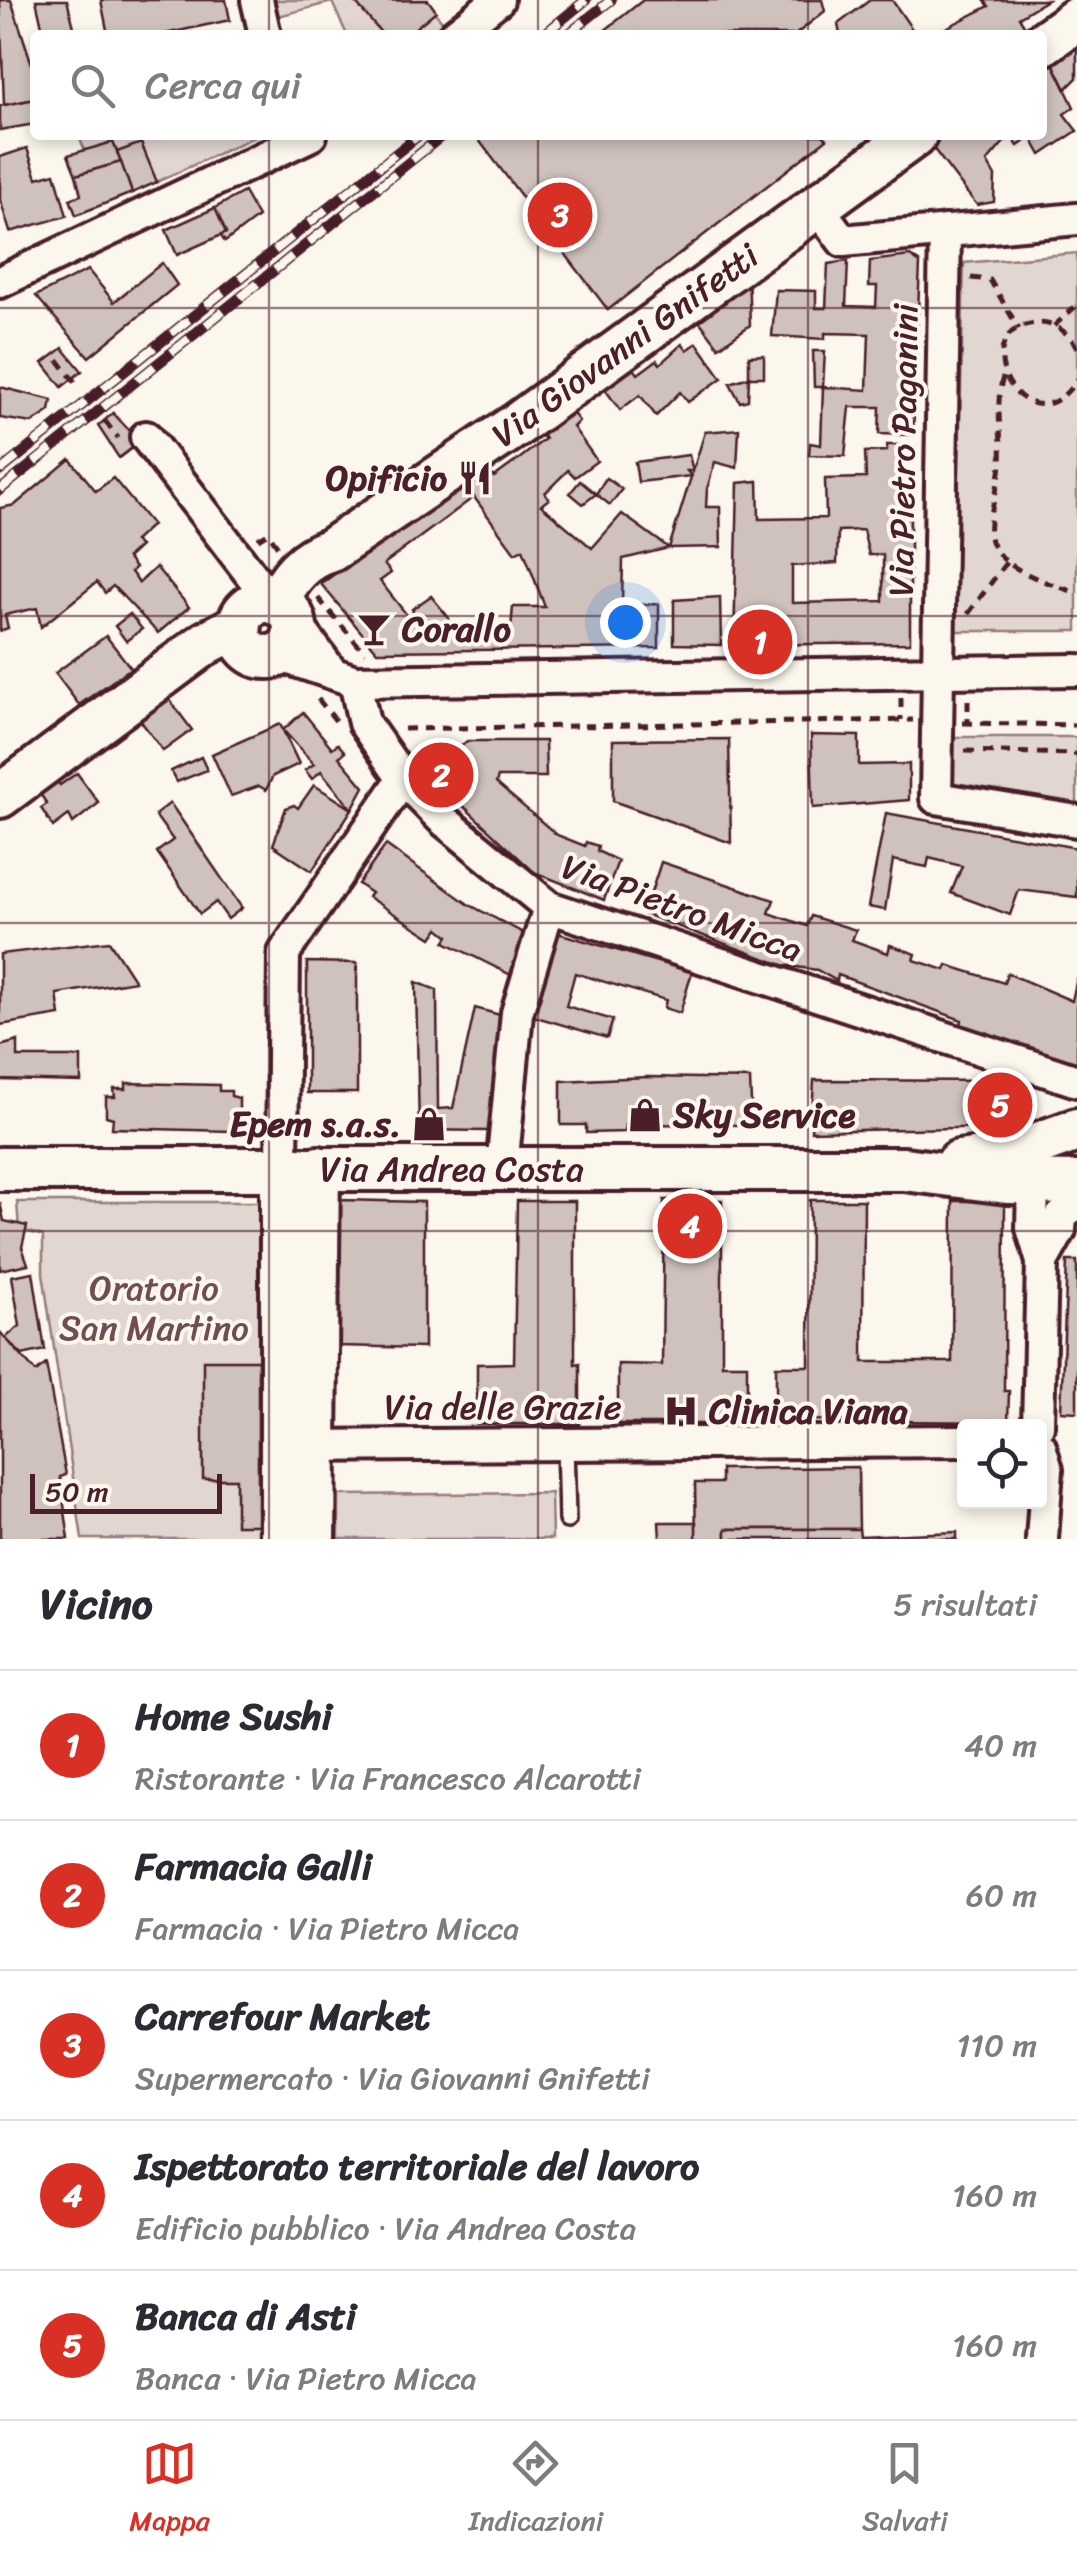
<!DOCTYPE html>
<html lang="it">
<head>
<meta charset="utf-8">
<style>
	body { margin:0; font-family:Sriracha,sans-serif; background:#f7f7f7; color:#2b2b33 }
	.controls { position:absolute; right:30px; bottom:30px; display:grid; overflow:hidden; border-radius:10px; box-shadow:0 5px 15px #0003 }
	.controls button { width:90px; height:90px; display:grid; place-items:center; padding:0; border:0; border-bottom:2px solid #e1e1e2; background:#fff; color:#2b2b33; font:50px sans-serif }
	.scale { position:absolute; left:30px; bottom:25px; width:192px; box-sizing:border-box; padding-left:10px; border:5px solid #4a1f2b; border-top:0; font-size:28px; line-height:35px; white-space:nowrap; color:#4a1f2b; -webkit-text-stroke:8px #fbf7ec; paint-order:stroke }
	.you { position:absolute; left:625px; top:622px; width:35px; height:35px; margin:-25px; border:8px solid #fff; border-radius:50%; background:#1a73e8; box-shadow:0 0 0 15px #1a73e833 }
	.badge { display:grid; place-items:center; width:65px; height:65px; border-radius:50%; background:#d93025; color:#fff; font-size:32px; font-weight:700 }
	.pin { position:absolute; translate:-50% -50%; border:5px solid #fff; box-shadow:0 2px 10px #0006 }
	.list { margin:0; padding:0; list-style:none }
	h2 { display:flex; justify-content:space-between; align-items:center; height:130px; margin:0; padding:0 40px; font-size:42px }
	h2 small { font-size:32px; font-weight:400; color:#7c7c81 }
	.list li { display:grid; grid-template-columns:65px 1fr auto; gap:30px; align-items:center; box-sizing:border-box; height:150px; padding:0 40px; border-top:2px solid #e1e1e2 }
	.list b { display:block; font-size:38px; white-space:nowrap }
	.list p { margin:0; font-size:32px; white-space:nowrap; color:#7c7c81 }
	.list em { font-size:32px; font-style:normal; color:#7c7c81 }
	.icon { flex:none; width:55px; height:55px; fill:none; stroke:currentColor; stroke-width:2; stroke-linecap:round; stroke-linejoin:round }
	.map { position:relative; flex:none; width:1077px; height:1539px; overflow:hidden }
	.search { position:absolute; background:#fff; box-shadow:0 5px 15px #0003; left:30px; right:30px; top:30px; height:110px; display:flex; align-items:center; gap:25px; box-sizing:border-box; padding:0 35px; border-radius:10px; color:#7c7c81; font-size:38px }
	.sheet { height:880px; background:#fff }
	nav { display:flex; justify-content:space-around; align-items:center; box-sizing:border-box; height:140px; border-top:2px solid #e1e1e2; background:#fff; font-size:28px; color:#7c7c81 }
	nav a { display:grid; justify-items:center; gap:5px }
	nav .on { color:#d93025 }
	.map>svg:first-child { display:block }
	.green { fill:#e2d7d0; stroke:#967b7e; stroke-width:2.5 }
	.building { fill:#cfc2bc; stroke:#4a1f2b; stroke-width:2.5; fill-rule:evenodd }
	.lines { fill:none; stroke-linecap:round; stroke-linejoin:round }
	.lane-casing { stroke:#4a1f2b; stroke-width:22 }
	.street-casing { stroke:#4a1f2b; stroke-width:38 }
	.secondary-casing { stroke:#4a1f2b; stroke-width:50 }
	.path { stroke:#4a1f2b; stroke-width:5; stroke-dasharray:10 8; stroke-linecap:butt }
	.lane { stroke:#fbf7ec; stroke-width:15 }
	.street { stroke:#fbf7ec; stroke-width:30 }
	.secondary { stroke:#fbf7ec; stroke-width:42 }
	.rail-casing { stroke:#4a1f2b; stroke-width:11 }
	.rail { stroke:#fbf7ec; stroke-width:8; stroke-dasharray:22; stroke-linecap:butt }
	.grid { fill:none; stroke:#4a1f2b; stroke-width:2.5; stroke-opacity:0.55 }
	.labels { text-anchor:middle; stroke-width:8; stroke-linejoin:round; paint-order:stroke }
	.street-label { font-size:35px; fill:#4a1f2b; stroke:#fbf7ec }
	.poi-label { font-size:35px; font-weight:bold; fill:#4a1f2b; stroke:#fbf7ec; text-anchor:start }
	.park-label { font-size:35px; fill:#704d54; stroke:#fbf7ec }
</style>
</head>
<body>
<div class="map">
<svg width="1077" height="1539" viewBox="0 0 1077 1539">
	<rect width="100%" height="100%" fill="#fbf7ec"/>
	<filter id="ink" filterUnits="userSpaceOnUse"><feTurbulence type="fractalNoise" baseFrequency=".01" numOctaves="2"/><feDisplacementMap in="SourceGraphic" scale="20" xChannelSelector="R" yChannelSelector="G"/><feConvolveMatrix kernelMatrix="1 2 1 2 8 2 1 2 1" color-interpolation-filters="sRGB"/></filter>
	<g filter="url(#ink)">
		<!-- green -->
		<g class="green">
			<path d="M262 0H424L443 22 426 35H347L332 2 267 19Z"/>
			<path d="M78 135H258L157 182 85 150Z"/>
			<path d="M1077 253V631H955L964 263Z"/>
			<path d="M952 737H1077V806L952 788Z"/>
			<path d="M17 1202H261L258 1539H82L43 1273V1236L19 1229Z"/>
			<path d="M551 1493 552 1539H339V1495Z"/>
		</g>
		<!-- building -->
		<g class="building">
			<path d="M0 0H11L35 74V99L4 105Z"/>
			<path d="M36 0H67L76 35H44Z"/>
			<path d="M101 0H226L230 20 160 35H108Z"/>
			<path d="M428 0 436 11 407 35H383L354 1Z"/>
			<path d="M643 0H822L825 11 795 35H599Z"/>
			<path d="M870 0H892L916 35H840L838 24Z"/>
			<path d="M984 0H1047L1019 17 1027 30 1019 35H932L989 6Z"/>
			<path d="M1077 42V78L1066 89 1051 59Z"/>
			<path d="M1051 59 1074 107 1064 114 1077 131 1041 155 1031 137 1018 146 1010 135H1042V65Z"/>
			<path d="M35 99V124L0 130V106Z"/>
			<path d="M475 135H823L827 139 608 310Z"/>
			<path d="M942 135H1010L987 162 995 176 994 202 977 205 968 194 930 144Z"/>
			<path d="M113 142 121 162 76 175 68 155Z"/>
			<path d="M141 143 157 182 132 193 117 152Z"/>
			<path d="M27 148 37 178 55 173 67 216 10 232 0 199V157Z"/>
			<path d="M121 162 132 193 76 215 70 199 81 195 76 175Z"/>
			<path d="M244 192 258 217 225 242 220 235 226 233 215 208Z"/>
			<path d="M215 208 226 233 177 255 166 230Z"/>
			<path d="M910 256 920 263 913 435 879 434 880 407H850L845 456 809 455 810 443 821 445 823 387 867 390 869 334 825 333V339L772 336 776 290 816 291V308H826L828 264 848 261 846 306 876 307 877 286H869L870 261Z"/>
			<path d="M162 263 177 285 89 357 36 296 88 270 114 302Z"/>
			<path d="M748 271 750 325 719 347 693 313Z"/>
			<path d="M697 343 722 378 688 402 680 392 656 416 640 395 620 410 599 381 628 360 638 374 657 360 660 364 682 344 687 350Z"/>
			<path d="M63 348 82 371 62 387 43 363Z"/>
			<path d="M813 351H825L823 387H814Z"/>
			<path d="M764 355V377H749V356Z"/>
			<path d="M749 377 748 400 740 402 730 383Z"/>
			<path d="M0 387 52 400 50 411 32 423 0 418Z"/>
			<path d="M567 406 579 421 573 427 597 461 575 477 568 470 545 493 549 499 541 505 592 548 622 514 669 548 623 559 622 605 659 604V648L377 651 321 584 483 465 494 477 519 459 545 439 535 426ZM474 497 515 553 523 549 545 607H513L511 629 450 632 449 618 431 596 412 609 414 615 410 619 380 581 391 573 384 564Z"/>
			<path d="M113 413 140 442 119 458 98 426Z"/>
			<path d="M739 429 737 468 715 462 707 489 706 507H720L721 547 669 548 705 432Z"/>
			<path d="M887 445H904L901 477H910V643L734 645 738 483 758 481 759 519 826 518 825 479 866 478 865 452 887 451ZM863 530 869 555H883V601L792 603V566L837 563 838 531Z"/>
			<path d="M689 455 693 471H687L691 476 638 482 635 462Z"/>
			<path d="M70 459 96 491 113 478 152 525 134 541 140 546 127 558 135 568 131 572 139 583 156 567 189 607 158 633 113 586 105 593 97 582 41 627 37 608 5 615 8 628 0 631V508L15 505Z"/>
			<path d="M606 478 622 489 610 505 596 494Z"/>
			<path d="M580 481 596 494 583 504 570 493Z"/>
			<path d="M720 597 721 645 674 644V600Z"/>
			<path d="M130 614 142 629 126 641 115 626Z"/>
			<path d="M106 636 131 668 79 705 55 673Z"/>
			<path d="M169 699 192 730 163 751 140 720Z"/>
			<path d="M303 712 332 748 338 744 345 752 339 757 364 787 352 809 321 771 312 779 305 770 314 764 283 730Z"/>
			<path d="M280 724 299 764 273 776 266 790 259 786 231 796 212 754Z"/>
			<path d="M811 735 859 736V765L909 764V800L813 808Z"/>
			<path d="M729 739 731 843 613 801V740Z"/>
			<path d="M467 741H545L546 777H498L496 783 557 835 585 846 586 842 598 846 597 851 618 861 604 900 534 872 429 774Z"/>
			<path d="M201 757 207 770 177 782 171 771Z"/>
			<path d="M77 773 99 803 73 823 69 815 53 827 41 808 47 804 38 791 55 779 60 785Z"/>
			<path d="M314 785 352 809 312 871 273 845 286 808 294 805 298 808Z"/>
			<path d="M170 803 242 908 228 919 216 902 200 914 157 852 173 840 155 815Z"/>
			<path d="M886 813 1077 848V897L1019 890 1010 915 951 893 962 866 929 858 927 867 893 860 885 910 868 907Z"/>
			<path d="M386 845 468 904 529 936 513 976 445 942 449 936 439 928 432 938 368 897 371 893 358 884Z"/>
			<path d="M661 862 774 900 769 913 807 926 811 916 856 930 852 940 888 953 890 945 916 954 914 960 945 970 947 965 1004 983 1007 973 1072 1001 1077 978V1066L961 1026 962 1020 838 975 837 981 817 970 783 965 644 914Z"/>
			<path d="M551 931 692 972 680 1013 664 1008 666 1000 575 973 566 1006 613 1020 607 1038 526 1014Z"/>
			<path d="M109 941 135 981 57 994 60 1015 0 1025V954Z"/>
			<path d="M307 962 357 963V1093H307Z"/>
			<path d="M416 982 437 990 438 1109 453 1108 475 1008 507 1017 488 1131 419 1130Z"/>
			<path d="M18 1041V1057H81V1082L0 1080V1046Z"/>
			<path d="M648 1077 750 1079 752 1125 625 1124V1132L586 1133V1125H561V1081Z"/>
			<path d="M814 1080 998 1081V1087L1004 1086V1127L811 1131Z"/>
			<path d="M126 1083 219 1085V1091H231V1096L239 1098V1119H231V1131L112 1128 113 1118 106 1116V1097H115L114 1089H126Z"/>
			<path d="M339 1200 424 1202V1348L339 1346Z"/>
			<path d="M664 1200H722V1364H747V1424H618V1364L662 1365Z"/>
			<path d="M810 1200H864L863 1362H952L953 1201H1005L1004 1391H1009L1008 1422 776 1420V1366H809Z"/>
			<path d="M517 1201H575V1364L580 1363V1424H477V1364L514 1363Z"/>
			<path d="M0 1202 4 1221 27 1226 22 1247 28 1264 0 1270Z"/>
			<path d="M1067 1261H1077V1412L1061 1411Z"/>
			<path d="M33 1272 45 1350 22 1355 5 1338 20 1326 12 1276Z"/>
			<path d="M0 1332 36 1372 46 1364 66 1475 60 1477 69 1539H0Z"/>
			<path d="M203 1360H258V1525H236V1479H203Z"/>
			<path d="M858 1467 859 1529H726V1539H696L695 1483H721V1469Z"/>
			<path d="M659 1522H696V1539H660Z"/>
			<path d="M726 1529H859L860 1536 957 1532V1539H726Z"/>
		</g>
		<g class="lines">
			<!-- lane casing -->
			<g class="lane-casing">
				<path id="lane" d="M565 1444 567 1520"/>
			</g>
			<!-- street casing -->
			<g class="street-casing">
				<g id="street">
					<path d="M257 0 265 35"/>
					<path d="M454 35 498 0"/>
					<path d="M817 206 843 241 1077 219"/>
					<path d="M945 231 936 798 1077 821"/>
					<path d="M0 282 311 135"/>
					<path d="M146 437 272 602"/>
					<path d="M293 619 331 671"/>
					<path d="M278 655 355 681 1077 670"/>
					<path d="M355 681 364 723 403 779 442 819 549 907 1077 1081"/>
					<path d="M502 1168 517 1013 549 907"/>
					<path d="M282 1169 284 953 403 779"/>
					<path d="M1033 1183 1032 1228 1042 1262 1038 1426"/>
					<path d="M1042 1262 1060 1230 1061 1217 1077 1202"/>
					<path d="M298 1446 964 1441"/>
					<path d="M1040 1446 1047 1470 1042 1539"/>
				</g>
			</g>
			<!-- secondary casing -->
			<g class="secondary-casing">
				<g id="secondary">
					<path d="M1042 44 1077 19"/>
					<circle cx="267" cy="629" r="28"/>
					<path d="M276 603C289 577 303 559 331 550L518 424 915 135"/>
					<path d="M0 796 206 643 240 625"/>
					<path d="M959 1162 1007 1155 1077 1130"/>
					<path d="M0 1169H904L1007 1182 1077 1183"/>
					<path d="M282 1539V1169"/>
					<path d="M314 1539 318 1168"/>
				</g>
			</g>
			<!-- path -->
			<g class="path">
				<path d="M971 278 990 280 1019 329"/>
				<path d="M1054 326 1077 305"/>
				<path d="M1077 348C1070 334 1057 324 1041 323 957 323 1026 460 1077 379"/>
				<path d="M58 360 77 385"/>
				<path d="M1003 377C994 406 1003 434 1001 463 1000 486 985 520 991 541 1000 570 1052 584 1077 593"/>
				<path d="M105 421 118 438"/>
				<path d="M258 539 268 533 278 547"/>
				<path d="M318 598 365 653"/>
				<path d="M968 614 1008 560"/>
				<path d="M901 698V720"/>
				<path d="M318 699 336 721"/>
				<path d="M968 700V724"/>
				<path d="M963 723 1077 725"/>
				<path d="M404 729 913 720"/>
				<path d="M965 751 1077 754"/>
			</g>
			<!-- lane -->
			<use href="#lane" class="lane"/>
			<!-- street -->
			<use href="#street" class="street"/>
			<!-- secondary -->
			<use href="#secondary" class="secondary"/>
			<!-- rail casing -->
			<g class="rail-casing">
				<g id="rail">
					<path d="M543 35 586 0"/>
					<path d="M567 35 611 0"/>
					<path d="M0 471 419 135"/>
					<path d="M0 490 443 135"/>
				</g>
			</g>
			<!-- rail -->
			<use href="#rail" class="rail"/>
		</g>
	</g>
	<!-- grid -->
	<path class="grid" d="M269 0V35M538 0V35M808 0V35M269 135V1539M538 135V1539M808 135V1539M0 308H1077M0 616H1077M0 923H1077M0 1231H1077"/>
	<!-- icons -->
	<defs>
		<g id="restaurant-bare" transform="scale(2.7)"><path d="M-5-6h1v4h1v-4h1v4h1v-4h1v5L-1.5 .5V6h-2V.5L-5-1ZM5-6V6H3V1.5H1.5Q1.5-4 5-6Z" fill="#4a1f2b" stroke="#fbf7ec" stroke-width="2.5" paint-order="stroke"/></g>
		<g id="bar-bare" transform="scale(2.7)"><path d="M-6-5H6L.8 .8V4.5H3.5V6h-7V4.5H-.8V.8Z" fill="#4a1f2b" stroke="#fbf7ec" stroke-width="2.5" paint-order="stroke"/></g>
		<g id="shop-bare" transform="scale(2.7)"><path d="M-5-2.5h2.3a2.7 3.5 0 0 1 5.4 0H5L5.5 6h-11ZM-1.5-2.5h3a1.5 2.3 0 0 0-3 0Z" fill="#4a1f2b" stroke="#fbf7ec" stroke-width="2.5" paint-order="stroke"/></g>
		<g id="hospital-bare" transform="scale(2.7)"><path d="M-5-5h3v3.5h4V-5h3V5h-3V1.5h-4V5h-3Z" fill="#4a1f2b" stroke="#fbf7ec" stroke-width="2.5" paint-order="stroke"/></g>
	</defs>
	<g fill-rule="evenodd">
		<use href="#restaurant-bare" x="475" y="478"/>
		<use href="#bar-bare" x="374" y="629"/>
		<use href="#shop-bare" x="645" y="1115"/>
		<use href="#shop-bare" x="429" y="1124"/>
		<use href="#hospital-bare" x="681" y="1411"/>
	</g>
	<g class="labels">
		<!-- street labels -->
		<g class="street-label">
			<text transform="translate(625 345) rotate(-36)" y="12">Via Giovanni Gnifetti</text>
			<text transform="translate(903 450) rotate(-89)" y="12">Via Pietro Paganini</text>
			<text transform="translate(682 908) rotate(20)" y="12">Via Pietro Micca</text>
			<text x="452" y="1181">Via Andrea Costa</text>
			<text x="503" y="1419">Via delle Grazie</text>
		</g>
		<!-- poi labels -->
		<g class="poi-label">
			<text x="447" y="490" text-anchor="end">Opificio</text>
			<text x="402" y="641">Corallo</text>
			<text x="673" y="1127">Sky Service</text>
			<text x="401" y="1136" text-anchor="end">Epem s.a.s.</text>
			<text x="709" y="1423">Clinica Viana</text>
		</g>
		<!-- park labels -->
		<g class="park-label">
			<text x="154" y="1300">Oratorio<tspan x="154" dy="40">San Martino</tspan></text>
		</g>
	</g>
</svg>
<div class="controls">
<button><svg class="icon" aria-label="locate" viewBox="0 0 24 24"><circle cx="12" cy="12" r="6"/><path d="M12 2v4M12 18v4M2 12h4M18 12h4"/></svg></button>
</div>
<div class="scale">50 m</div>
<div class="you"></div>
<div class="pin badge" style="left:760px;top:642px">1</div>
<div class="pin badge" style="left:441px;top:775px">2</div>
<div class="pin badge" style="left:560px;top:215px">3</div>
<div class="pin badge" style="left:690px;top:1226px">4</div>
<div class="pin badge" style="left:1000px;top:1105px">5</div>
<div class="search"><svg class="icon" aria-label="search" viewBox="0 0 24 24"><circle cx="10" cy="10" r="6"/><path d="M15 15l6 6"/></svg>Cerca qui</div>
</div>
<section class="sheet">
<h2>Vicino<small>5 risultati</small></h2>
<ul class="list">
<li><span class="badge">1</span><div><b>Home Sushi</b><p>Ristorante · Via Francesco Alcarotti</p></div><em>40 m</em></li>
<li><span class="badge">2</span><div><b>Farmacia Galli</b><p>Farmacia · Via Pietro Micca</p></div><em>60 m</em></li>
<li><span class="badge">3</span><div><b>Carrefour Market</b><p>Supermercato · Via Giovanni Gnifetti</p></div><em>110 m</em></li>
<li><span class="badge">4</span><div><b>Ispettorato territoriale del lavoro</b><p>Edificio pubblico · Via Andrea Costa</p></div><em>160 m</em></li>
<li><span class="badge">5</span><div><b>Banca di Asti</b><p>Banca · Via Pietro Micca</p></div><em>160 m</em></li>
</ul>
</section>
<nav>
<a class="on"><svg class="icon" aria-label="map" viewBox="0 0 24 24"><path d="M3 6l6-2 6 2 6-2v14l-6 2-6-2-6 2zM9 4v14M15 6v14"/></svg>Mappa</a>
<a><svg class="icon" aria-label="directions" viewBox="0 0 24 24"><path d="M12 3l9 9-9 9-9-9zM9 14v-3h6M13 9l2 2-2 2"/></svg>Indicazioni</a>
<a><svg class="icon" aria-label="saved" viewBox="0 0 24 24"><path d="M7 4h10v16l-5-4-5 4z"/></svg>Salvati</a>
</nav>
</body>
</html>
